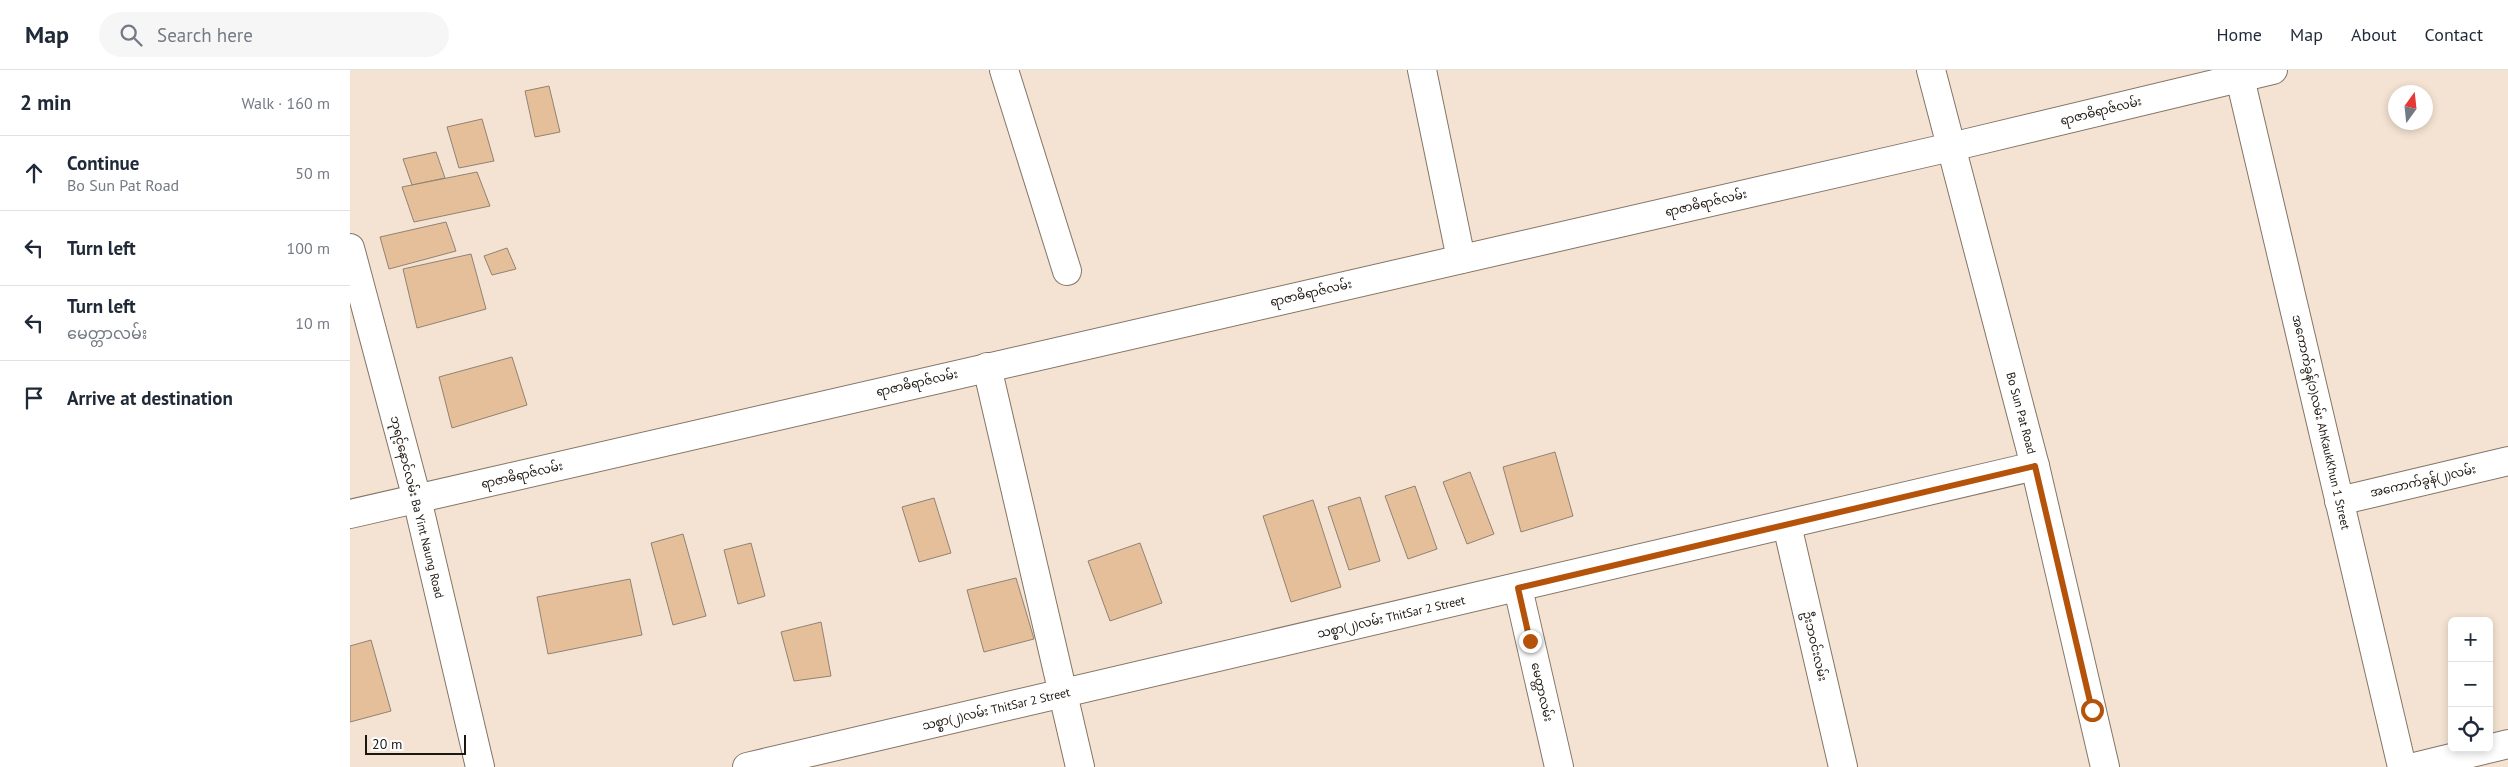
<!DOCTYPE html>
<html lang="en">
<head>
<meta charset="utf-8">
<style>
	body { margin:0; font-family:"PT Sans","Noto Sans Myanmar",sans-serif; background:#f6f6f7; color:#1f2937 }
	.controls { position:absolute; right:15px; bottom:15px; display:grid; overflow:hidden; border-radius:8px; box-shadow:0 2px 8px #0003 }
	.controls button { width:45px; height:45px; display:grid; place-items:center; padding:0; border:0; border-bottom:1px solid #e0e1e3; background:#fff; color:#1f2937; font:25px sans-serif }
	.compass { position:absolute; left:2038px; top:15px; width:45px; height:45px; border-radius:50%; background:#fff; box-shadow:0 2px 8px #0003; rotate:15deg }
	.scale { position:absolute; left:15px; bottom:12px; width:101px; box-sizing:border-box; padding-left:5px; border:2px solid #1d1711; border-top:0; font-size:14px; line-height:18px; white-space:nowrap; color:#1d1711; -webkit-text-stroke:4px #fff; paint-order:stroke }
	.stop { position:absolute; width:15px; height:15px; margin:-11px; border:4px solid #b45309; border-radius:50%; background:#fff }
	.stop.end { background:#b45309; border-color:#fff; box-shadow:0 1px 5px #0008 }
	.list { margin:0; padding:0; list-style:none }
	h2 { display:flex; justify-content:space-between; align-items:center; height:65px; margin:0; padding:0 20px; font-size:21px }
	h2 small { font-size:16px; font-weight:400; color:#747a83 }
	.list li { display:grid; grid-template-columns:32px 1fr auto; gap:15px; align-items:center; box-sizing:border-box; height:75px; padding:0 20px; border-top:1px solid #e0e1e3 }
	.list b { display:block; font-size:19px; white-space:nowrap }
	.list p { margin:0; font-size:16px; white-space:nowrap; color:#747a83 }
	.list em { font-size:16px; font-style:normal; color:#747a83 }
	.icon { flex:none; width:28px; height:28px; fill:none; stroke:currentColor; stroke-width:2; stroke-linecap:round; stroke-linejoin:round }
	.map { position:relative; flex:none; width:2158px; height:697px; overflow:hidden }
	header { display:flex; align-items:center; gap:30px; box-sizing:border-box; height:70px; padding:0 25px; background:#fff; border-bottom:1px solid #e0e1e3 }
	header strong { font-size:24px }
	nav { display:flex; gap:28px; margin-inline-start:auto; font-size:18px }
	.search { width:350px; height:45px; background:#f6f6f7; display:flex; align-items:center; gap:12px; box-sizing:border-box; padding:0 18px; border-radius:28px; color:#747a83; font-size:19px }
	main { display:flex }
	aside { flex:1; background:#fff }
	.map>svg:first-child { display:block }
	.building { fill:#e4bf9a; stroke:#918273 }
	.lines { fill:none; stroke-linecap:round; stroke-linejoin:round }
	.minor-casing { stroke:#847567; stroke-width:30 }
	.major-casing { stroke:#847567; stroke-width:30 }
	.minor { stroke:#fff; stroke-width:28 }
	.major { stroke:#fff; stroke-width:28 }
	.route { stroke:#b45309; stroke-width:6 }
	.labels { text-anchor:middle; stroke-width:4; stroke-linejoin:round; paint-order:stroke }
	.street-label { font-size:12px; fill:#1d1711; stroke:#fff }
</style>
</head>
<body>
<header>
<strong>Map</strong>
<div class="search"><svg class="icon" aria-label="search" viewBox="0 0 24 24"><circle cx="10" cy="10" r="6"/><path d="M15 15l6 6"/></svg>Search here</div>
<nav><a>Home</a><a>Map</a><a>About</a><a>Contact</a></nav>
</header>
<main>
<aside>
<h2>2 min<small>Walk · 160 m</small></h2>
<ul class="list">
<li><svg class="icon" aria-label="ahead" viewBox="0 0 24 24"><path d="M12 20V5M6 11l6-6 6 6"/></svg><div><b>Continue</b><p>Bo Sun Pat Road</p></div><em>50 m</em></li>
<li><svg class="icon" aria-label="left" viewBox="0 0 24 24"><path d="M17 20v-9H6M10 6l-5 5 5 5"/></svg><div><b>Turn left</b></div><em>100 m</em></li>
<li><svg class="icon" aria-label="left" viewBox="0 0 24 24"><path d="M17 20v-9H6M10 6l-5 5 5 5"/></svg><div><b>Turn left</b><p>မေတ္တာလမ်း</p></div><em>10 m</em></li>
<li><svg class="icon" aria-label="arrive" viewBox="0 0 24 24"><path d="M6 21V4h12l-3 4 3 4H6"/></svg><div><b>Arrive at destination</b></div></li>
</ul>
</aside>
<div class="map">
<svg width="2158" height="697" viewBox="0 0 2158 697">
	<rect width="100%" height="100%" fill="#f4e3d2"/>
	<!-- building -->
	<g class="building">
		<path d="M199 16 210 62 185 67 175 21Z"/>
		<path d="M132 49 144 91 109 98 97 57Z"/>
		<path d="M86 82 95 108 62 115 53 89Z"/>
		<path d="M127 102 140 136 64 152 52 117Z"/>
		<path d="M96 152 106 181 39 199 30 167Z"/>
		<path d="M157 178 166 199 142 205 134 186Z"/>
		<path d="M121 184 136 239 67 258 53 199Z"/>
		<path d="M162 287 177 335 102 358 89 307Z"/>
		<path d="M1205 382 1223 446 1171 462 1153 397Z"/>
		<path d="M1120 402 1144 464 1117 474 1093 412Z"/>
		<path d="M1065 416 1087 479 1058 489 1035 426Z"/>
		<path d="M1010 427 1030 491 999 500 978 437Z"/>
		<path d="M584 428 601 483 569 492 552 437Z"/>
		<path d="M963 430 991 517 941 532 913 446Z"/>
		<path d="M333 464 356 546 323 555 301 473Z"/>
		<path d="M401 473 415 526 388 534 374 480Z"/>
		<path d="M790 473 812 533 760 551 738 491Z"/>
		<path d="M666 508 684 569 634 582 617 520Z"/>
		<path d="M280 509 292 565 198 584 187 527Z"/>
		<path d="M471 552 481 606 444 611 431 562Z"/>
		<path d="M21 570 41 641 0 652V576Z"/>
	</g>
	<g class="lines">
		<!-- minor casing -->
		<g class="minor-casing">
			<g id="minor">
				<path d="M654 0 717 201"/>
				<path d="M1072 0 1111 189"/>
				<path d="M1581 0 1685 396 1755 697"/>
				<path d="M1890 8 2052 697"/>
				<path d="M637 297 730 697"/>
				<path d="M1989 431 2158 391"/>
				<path d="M0 444 1601 77 1923 0"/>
				<path d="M1437 455 1493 697"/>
				<path d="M1168 518 1209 697"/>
				<path d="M397 697 1685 396"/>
				<path d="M2064 697 2158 674"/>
			</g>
		</g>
		<!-- major casing -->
		<g class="major-casing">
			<path id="major" d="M0 178 67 429 130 697"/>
		</g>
		<!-- minor -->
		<use href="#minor" class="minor"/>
		<!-- major -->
		<use href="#major" class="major"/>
	</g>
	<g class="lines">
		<!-- route -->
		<path class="route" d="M1180 571 1168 518 1685 396 1742 640"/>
	</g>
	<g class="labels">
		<!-- street labels -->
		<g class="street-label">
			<text transform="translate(1751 41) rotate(-14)" y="4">ရာဇာဓိရာဇ်လမ်း</text>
			<text transform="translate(1356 133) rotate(-13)" y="4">ရာဇာဓိရာဇ်လမ်း</text>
			<text transform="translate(961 223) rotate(-13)" y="4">ရာဇာဓိရာဇ်လမ်း</text>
			<text transform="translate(567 313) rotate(-13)" y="4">ရာဇာဓိရာဇ်လမ်း</text>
			<text transform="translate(1671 343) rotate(75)" y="4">Bo Sun Pat Road</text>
			<text transform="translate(1971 352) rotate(77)" y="4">အကောက်ခွန်(၁)လမ်း AhKaukKhun 1 Street</text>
			<text transform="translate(172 405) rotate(-13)" y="4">ရာဇာဓိရာဇ်လမ်း</text>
			<text transform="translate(2073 411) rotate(-13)" y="4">အကောက်ခွန်(၂)လမ်း</text>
			<text transform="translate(67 437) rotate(76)" y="4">ဘုရင့်နောင်လမ်း Ba Yint Naung Road</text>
			<text transform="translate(1041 547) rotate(-13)" y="4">သစ္စာ(၂)လမ်း ThitSar 2 Street</text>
			<text transform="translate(1465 576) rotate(77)" y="4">ဦးဘဝင်းလမ်း</text>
			<text transform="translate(1192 622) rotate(77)" y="4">မေတ္တာလမ်း</text>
			<text transform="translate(646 639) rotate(-13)" y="4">သစ္စာ(၂)လမ်း ThitSar 2 Street</text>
		</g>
	</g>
</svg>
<div class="controls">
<button>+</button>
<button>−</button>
<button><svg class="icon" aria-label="locate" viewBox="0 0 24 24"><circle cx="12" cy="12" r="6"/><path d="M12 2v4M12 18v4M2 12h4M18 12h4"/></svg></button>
</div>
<svg class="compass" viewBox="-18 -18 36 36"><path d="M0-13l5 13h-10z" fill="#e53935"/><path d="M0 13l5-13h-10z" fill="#747a83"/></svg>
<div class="scale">20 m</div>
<div class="stop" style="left:1742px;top:640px"></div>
<div class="stop end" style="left:1180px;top:571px"></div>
</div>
</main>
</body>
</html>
